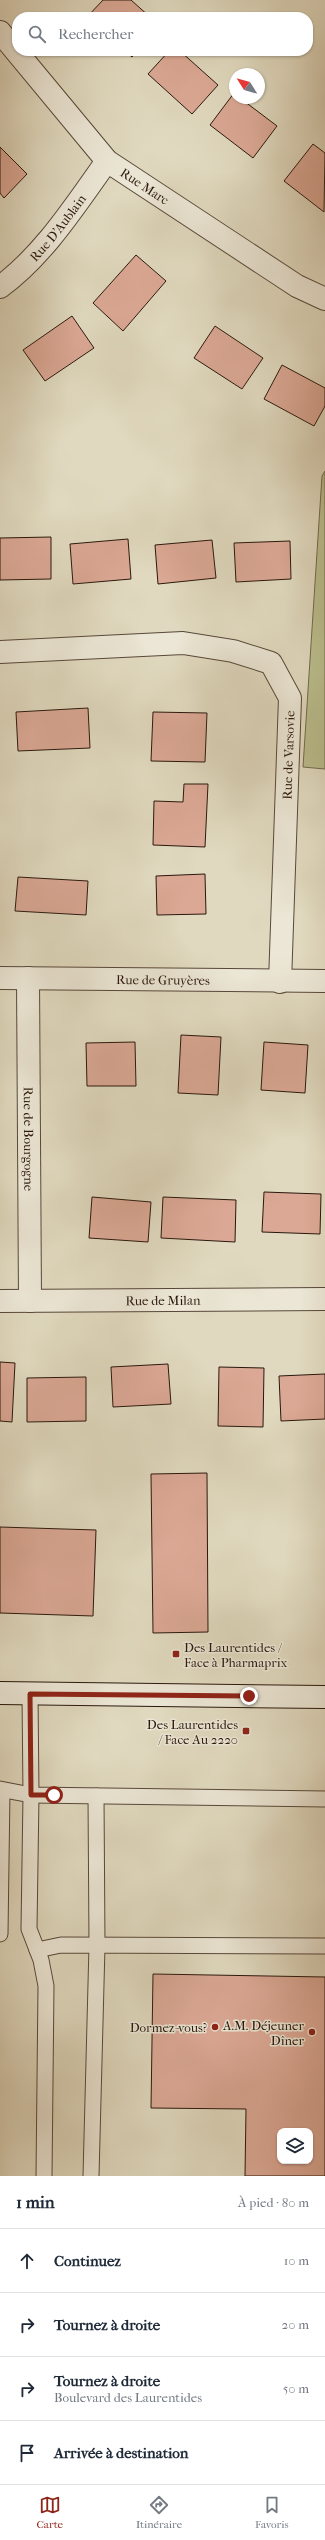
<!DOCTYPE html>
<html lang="fr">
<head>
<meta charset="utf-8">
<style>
	body { margin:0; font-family:"IM FELL French Canon",serif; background:#f2f2f3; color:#1f2937 }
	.controls { position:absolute; right:12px; bottom:12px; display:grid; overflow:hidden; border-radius:8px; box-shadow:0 1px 3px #0004 }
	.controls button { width:36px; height:36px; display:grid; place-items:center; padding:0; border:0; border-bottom:1px solid #e0e1e3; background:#fff; color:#1f2937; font:20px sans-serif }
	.compass { position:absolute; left:229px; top:68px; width:36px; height:36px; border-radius:50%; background:#fff; box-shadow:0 1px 3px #0004; rotate:307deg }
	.stop { position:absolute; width:12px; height:12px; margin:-9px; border:3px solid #8f2418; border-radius:50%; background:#fff }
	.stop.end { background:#8f2418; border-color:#fff; box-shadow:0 1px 4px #0008 }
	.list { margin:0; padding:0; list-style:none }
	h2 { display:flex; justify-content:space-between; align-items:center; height:52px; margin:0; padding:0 16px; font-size:17px }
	h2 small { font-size:13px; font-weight:400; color:#747a83 }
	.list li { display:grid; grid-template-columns:26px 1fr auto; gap:12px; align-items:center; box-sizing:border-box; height:64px; padding:0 16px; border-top:1px solid #e0e1e3 }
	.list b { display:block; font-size:15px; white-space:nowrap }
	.list p { margin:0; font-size:13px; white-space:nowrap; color:#747a83 }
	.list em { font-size:13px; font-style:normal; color:#747a83 }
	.icon { flex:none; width:22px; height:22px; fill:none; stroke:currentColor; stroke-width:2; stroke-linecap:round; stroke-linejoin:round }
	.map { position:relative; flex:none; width:325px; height:2176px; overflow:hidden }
	.search { position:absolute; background:#fff; box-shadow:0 1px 3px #0004; left:12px; right:12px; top:12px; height:44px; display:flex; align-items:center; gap:10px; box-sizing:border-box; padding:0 14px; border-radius:16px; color:#747a83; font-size:15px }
	.sheet { height:308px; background:#fff }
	nav { display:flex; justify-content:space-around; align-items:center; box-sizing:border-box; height:56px; border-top:1px solid #e0e1e3; background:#fff; font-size:11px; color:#747a83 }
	nav a { display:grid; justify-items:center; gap:2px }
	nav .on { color:#8f2418 }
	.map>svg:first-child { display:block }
	.green { fill:#babd8d; stroke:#726a4d }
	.building { fill:#dba895; stroke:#2a180d; fill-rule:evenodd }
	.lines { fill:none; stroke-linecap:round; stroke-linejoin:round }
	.service-casing { stroke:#58483a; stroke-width:17 }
	.minor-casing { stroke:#58483a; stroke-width:24 }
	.secondary-casing { stroke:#2a180d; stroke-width:24 }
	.service { stroke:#ebe6d5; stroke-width:15 }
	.minor { stroke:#ebe6d5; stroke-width:22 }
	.secondary { stroke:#ebe6d5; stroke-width:22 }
	.route { stroke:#8f2418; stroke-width:5 }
	.poi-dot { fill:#8f2418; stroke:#ebe6d5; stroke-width:1.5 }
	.labels { text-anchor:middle; stroke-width:3; stroke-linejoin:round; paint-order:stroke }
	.street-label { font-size:13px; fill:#2a180d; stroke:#ebe6d5 }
	.poi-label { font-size:13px; fill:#2a180d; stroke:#ebe6d5; text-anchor:end }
</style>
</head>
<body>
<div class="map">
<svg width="325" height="2176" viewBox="0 0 325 2176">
	<rect width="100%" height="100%" fill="#e0d9bf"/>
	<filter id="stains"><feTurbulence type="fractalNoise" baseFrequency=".005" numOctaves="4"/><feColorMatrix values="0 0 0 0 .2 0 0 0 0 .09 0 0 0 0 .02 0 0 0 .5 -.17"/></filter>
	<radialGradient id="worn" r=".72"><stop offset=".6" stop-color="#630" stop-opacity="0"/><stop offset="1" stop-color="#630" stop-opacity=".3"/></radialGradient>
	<!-- green -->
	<path class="green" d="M325 471V769L303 767 322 476Z"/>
	<!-- building -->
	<g class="building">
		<path d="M103 0H131L150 17H87Z"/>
		<path d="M125 51H137L132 57Z"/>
		<path d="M169 51H180L218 85 192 114 148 74Z"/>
		<path d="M234 93 235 98H240L277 126 253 158 210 125Z"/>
		<path d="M313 144 325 153 324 212 284 181Z"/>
		<path d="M0 147 27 174 4 198 0 193Z"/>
		<path d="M136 255 166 281 123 331 93 303Z"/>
		<path d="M72 316 94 348 45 381 23 350Z"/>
		<path d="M215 326 263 358 242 389 194 358Z"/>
		<path d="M282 365 325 388V406L314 426 264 399Z"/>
		<path d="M51 537V579L0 580V538Z"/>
		<path d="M128 539 131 579 73 584 70 544Z"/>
		<path d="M212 540 216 578 158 584 155 545Z"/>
		<path d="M290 541 291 579 236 582 234 543Z"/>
		<path d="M88 708 90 748 18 751 16 712Z"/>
		<path d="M153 712 207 713 205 762 151 761Z"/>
		<path d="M184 784H208L205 847 153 845 154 801 183 802Z"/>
		<path d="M205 874 206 914 157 915 156 876Z"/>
		<path d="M18 877 88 881 86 915 15 911Z"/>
		<path d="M181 1035 221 1037 218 1095 178 1093Z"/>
		<path d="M135 1042 136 1086H87L86 1043Z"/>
		<path d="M264 1042 308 1045 305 1093 261 1090Z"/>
		<path d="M264 1192 321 1194 320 1234 262 1232Z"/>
		<path d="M92 1197 151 1202 148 1242 89 1238Z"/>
		<path d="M163 1197 236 1200 235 1242 161 1238Z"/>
		<path d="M0 1362 15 1363 12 1422 0 1421Z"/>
		<path d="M168 1364 171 1404 113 1407 111 1367Z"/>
		<path d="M219 1367 264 1368 263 1427 218 1426Z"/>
		<path d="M325 1374V1419L281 1421 279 1376Z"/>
		<path d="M86 1377V1421L27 1422V1378Z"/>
		<path d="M207 1473 208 1632 153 1633 151 1474Z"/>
		<path d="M0 1527 96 1530 93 1616 0 1613Z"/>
		<path d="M153 1974 325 1977V2176H245L246 2109 151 2108ZM280 2131H310V2161H280Z"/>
	</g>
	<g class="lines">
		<!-- service casing -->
		<g class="service-casing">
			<g id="service">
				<path d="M30 1694 31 1795 325 1799"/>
				<path d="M0 1789 31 1795 29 1929 41 1960 46 1986 44 2176"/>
				<path d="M0 1934 2 1790"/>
				<path d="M37 1950 61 1945 325 1946"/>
				<path d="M91 2176 97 1946 96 1796"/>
			</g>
		</g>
		<!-- minor casing -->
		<g class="minor-casing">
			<g id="minor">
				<path id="s1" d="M0 32 107 161 297 286 325 299"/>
				<path id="s2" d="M0 287C44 255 76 204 107 161"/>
				<path d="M0 652 183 643 233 651 271 663 290 698 280 982"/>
				<path id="s3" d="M0 978 325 981"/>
				<path id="s4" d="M28 978 30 1301"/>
				<path id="s5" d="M0 1301 325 1299"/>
			</g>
		</g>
		<!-- secondary casing -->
		<g class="secondary-casing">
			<path id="secondary" d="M0 1693 325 1697"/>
		</g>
		<!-- service -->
		<use href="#service" class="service"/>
		<!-- minor -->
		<use href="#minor" class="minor"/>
		<!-- secondary -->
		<use href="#secondary" class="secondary"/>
	</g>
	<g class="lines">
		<!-- route -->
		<path class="route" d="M54 1795H31L30 1694 249 1696"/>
	</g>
	<!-- markers -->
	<g class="poi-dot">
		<rect x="172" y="1650" width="8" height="8" rx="2"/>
		<rect x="242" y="1727" width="8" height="8" rx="2"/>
		<circle cx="215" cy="2027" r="4"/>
		<circle cx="312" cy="2032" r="4"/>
	</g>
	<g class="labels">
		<!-- street labels -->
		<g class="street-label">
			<text dy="5" stroke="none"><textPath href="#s1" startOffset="213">Rue Marc</textPath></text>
			<text dy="5" stroke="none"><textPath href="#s2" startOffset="83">Rue D'Aublain</textPath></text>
			<text transform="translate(288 755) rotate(-88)" y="5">Rue de Varsovie</text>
			<text dy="5" stroke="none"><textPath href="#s3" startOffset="163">Rue de Gruyères</textPath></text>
			<text dy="5" stroke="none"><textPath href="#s4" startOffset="161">Rue de Bourgogne</textPath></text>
			<text dy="5" stroke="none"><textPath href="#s5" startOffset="163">Rue de Milan</textPath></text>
		</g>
		<!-- poi labels -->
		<g class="poi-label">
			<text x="184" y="1652" text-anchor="start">Des Laurentides /<tspan x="184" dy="15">Face à Pharmaprix</tspan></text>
			<text x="238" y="1729">Des Laurentides<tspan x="238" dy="15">/ Face Au 2220</tspan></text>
			<text x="304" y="2030">A.M. Déjeuner<tspan x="304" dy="15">Dîner</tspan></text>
			<text x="207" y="2032">Dormez-vous?</text>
		</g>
	</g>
	<rect width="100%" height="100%" filter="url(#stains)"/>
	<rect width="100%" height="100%" fill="url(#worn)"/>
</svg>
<div class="controls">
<button><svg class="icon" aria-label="layers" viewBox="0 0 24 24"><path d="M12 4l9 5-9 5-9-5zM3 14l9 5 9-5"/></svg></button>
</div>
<svg class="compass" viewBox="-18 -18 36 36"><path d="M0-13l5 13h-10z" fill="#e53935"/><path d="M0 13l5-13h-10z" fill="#747a83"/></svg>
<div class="stop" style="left:54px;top:1795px"></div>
<div class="stop end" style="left:249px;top:1696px"></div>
<div class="search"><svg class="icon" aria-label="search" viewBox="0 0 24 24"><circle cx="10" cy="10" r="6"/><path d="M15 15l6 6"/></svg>Rechercher</div>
</div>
<section class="sheet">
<h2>1 min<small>À pied · 80 m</small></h2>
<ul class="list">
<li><svg class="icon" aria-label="ahead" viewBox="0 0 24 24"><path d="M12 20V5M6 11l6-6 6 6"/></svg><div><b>Continuez</b></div><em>10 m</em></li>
<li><svg class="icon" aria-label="right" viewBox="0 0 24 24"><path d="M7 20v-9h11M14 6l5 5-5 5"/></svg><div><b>Tournez à droite</b></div><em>20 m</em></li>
<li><svg class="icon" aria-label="right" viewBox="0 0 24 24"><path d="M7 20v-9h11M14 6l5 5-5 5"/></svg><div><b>Tournez à droite</b><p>Boulevard des Laurentides</p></div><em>50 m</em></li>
<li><svg class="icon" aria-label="arrive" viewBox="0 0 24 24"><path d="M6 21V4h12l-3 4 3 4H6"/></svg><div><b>Arrivée à destination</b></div></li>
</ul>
</section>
<nav>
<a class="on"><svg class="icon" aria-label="map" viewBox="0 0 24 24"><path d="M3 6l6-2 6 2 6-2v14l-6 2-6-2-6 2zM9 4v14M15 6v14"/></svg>Carte</a>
<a><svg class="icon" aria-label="directions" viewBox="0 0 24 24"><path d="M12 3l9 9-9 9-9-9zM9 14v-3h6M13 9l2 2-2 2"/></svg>Itinéraire</a>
<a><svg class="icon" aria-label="saved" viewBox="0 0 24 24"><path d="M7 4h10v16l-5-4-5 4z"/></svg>Favoris</a>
</nav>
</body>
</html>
